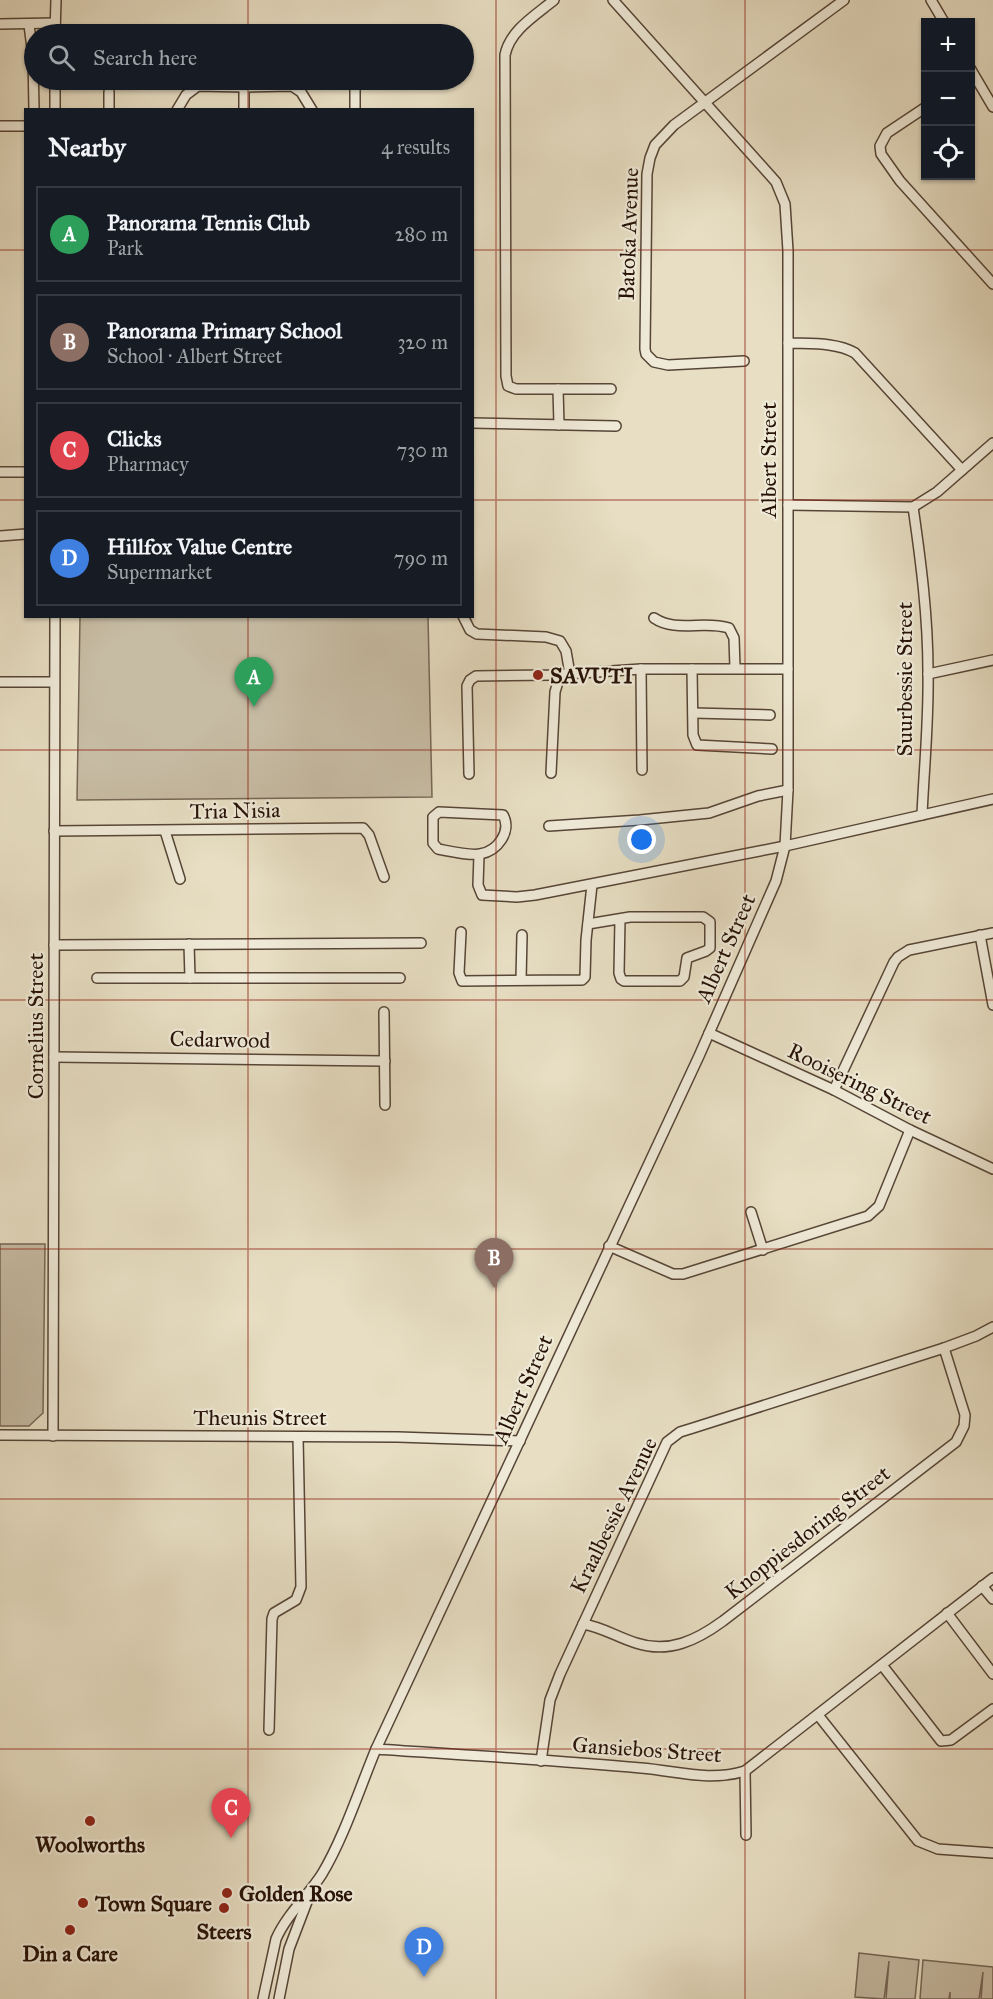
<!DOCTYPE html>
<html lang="en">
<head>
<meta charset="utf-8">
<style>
	body { margin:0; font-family:"IM FELL Great Primer",serif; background:#20242c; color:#f1f3f6 }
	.controls { position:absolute; right:18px; top:18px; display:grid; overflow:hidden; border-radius:0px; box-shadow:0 2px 4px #0004 }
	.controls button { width:54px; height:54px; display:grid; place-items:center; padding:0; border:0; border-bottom:2px solid #363941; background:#171b24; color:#f1f3f6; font:30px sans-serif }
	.you { position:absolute; left:642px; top:840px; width:21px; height:21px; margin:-15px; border:4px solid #fff; border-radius:50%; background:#1a73e8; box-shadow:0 0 0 9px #1a73e833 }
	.badge { display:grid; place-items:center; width:39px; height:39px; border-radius:50%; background:#ea580c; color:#fff; font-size:20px; font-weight:700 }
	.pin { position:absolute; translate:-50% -50px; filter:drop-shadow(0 2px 3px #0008) }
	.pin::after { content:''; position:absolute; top:32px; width:21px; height:18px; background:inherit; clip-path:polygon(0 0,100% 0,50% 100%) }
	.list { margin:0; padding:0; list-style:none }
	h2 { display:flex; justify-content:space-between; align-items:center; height:78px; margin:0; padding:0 24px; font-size:26px }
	h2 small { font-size:20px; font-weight:400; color:#9ea1a6 }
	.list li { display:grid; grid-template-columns:39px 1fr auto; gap:18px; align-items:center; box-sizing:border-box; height:96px; margin:0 12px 12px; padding:0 12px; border:2px solid #363941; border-radius:0px }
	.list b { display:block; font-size:22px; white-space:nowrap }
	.list p { margin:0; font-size:20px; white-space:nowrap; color:#9ea1a6 }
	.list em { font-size:20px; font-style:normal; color:#9ea1a6 }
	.icon { flex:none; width:33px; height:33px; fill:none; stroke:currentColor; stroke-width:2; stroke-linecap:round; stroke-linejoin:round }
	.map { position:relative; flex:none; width:993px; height:1999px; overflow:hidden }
	.search { position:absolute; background:#171b24; box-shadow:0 2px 4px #0004; left:24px; top:24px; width:450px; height:66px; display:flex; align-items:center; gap:15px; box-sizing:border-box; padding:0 21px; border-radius:33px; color:#9ea1a6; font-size:22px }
	.panel { position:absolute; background:#171b24; box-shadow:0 2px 4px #0004; left:24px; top:108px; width:450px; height:510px; border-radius:0px }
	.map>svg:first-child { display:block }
	.green { fill:#c6bba3; stroke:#766655; stroke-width:1.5 }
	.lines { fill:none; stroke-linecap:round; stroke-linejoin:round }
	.minor-casing { stroke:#564536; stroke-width:12 }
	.minor { stroke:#efead8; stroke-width:9 }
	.grid { fill:none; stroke:#8f2418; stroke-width:1.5; stroke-opacity:0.55 }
	.poi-dot { fill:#8f2418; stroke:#efead8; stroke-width:2 }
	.labels { text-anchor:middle; stroke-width:4.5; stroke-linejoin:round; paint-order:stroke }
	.street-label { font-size:22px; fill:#261207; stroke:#efead8 }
	.poi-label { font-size:22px; font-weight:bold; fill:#261207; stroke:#efead8; text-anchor:start }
</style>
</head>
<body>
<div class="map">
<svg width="993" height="1999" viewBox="0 0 993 1999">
	<rect width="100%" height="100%" fill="#e7dec3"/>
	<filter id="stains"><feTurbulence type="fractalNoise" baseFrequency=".00333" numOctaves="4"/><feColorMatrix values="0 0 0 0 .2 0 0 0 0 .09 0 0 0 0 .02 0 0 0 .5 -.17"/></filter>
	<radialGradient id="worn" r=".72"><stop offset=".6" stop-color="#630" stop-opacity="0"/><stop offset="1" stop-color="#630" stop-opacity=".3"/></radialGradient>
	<!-- green -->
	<g class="green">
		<path d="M80 617H428L432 797 77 800Z"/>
		<path d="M0 1244H45L43 1413 29 1426H0Z"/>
		<path d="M859 1953 919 1960 915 1999H886L889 1961 884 1999 855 1997Z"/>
		<path d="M923 1960 993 1967V1999H981L983 1972 979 1999H950V1992L949 1999H920Z"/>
	</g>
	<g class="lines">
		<!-- minor casing -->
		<g class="minor-casing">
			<g id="minor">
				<path d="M554 0C536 15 510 30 505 55L506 376 508 386 516 389H611"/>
				<path d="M931 0 944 22"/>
				<path d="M0 24 55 23"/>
				<path d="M29 25 33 56 34 110"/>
				<path d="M55 34 56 0"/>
				<path d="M970 68 993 107"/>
				<path d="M244 87V110"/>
				<path d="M109 92V110"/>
				<path d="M926 107 887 133 880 146 881 154 900 181 993 284"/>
				<path d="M55 110V80"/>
				<path d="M177 110 186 95 198 86 244 87 292 86 301 92 312 110"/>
				<path d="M355 110V80"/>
				<path d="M0 126H26"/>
				<path d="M788 343C810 344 836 342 855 353L962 470"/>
				<path d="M744 361 668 365 654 362 646 354 645 349 647 174 650 158 655 145 674 125 844 0"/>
				<path d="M558 389 559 425"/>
				<path d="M472 423 616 426"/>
				<path d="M0 472H26"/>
				<path d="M788 505 913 507 937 492 993 443"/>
				<path d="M913 507C921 562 928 617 928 672 929 720 924 768 922 815"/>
				<path d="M0 536 26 534"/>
				<path d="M463 616 470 630 477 634 546 637 560 641 566 651 570 674"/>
				<path d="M654 618C676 633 704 620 729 628L734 638 735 668"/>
				<path d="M641 669 642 770"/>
				<path d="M692 669 693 735 697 745 772 749"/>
				<path d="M928 674 993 660"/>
				<path d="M0 682H54"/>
				<path d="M693 713 770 715"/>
				<path d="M551 773 555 692 560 675"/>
				<path d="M469 774 467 686 470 680 476 676 552 675 641 669H788"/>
				<path d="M439 812 503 815C512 831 498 851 480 854 470 856 449 851 438 849L433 843V817Z"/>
				<path d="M549 826 640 820 709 813 758 796 788 790"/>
				<path d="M54 831 363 828 369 835 384 877"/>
				<path d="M165 831 180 879"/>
				<path d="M479 855 478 885 482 895 517 897 535 895 785 846 993 799"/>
				<path d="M588 924 630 917H703L710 922V948L706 951 687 958 684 977 680 981H624L621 979 619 973 620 919"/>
				<path d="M461 932 459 973 462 981 582 980 585 977 586 940 592 885"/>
				<path d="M980 935 993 1005"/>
				<path d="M189 944 190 978"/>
				<path d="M54 945 421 943"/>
				<path d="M97 978H400"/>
				<path d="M521 980 522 935"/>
				<path d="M384 1012 385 1105"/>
				<path d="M709 1033 834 1090 910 1130 993 1169"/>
				<path d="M54 1057 385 1061"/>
				<path d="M834 1090 894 962 898 957 909 950 993 933"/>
				<path d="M751 1212 763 1250"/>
				<path d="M609 1246 673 1274H683L868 1216 879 1206 910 1130"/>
				<path d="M0 1435 398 1437 520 1441"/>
				<path d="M53 1436 55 616"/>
				<path d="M982 1586 993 1599"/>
				<path d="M947 1613 993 1674"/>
				<path d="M583 1624C602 1627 617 1637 636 1643 669 1654 697 1640 723 1621L956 1442 964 1426 965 1415 944 1348"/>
				<path d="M882 1665 941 1741 951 1740 993 1709"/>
				<path d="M818 1715 918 1841 938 1849 993 1853"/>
				<path d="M269 1730 272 1619 274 1613 296 1600 301 1587 298 1437"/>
				<path d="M376 1749C464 1755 553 1760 641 1768 678 1771 709 1782 745 1771L993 1578"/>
				<path d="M541 1761 550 1700 560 1674 667 1442 680 1432 693 1428 944 1348 976 1336 993 1327"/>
				<path d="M745 1771 746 1835"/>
				<path d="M263 1999 276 1939C287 1914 308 1896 322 1874 344 1837 359 1790 376 1749L699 1056 776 881 785 846 788 790V251L785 204 776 182 613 0"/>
				<path d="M279 1999 289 1949 310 1894"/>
			</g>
		</g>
		<!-- minor -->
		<use href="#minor" class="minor"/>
	</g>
	<!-- grid -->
	<path class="grid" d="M248 0V34M496 0V1999M745 0V1999M248 80V110M0 250H26M472 250H993M0 500H26M472 500H993M248 616V1999M0 750H993M0 1000H993M0 1249H993M0 1499H993M0 1749H993"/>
	<!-- markers -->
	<g class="poi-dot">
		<circle cx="538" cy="675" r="6"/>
		<circle cx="90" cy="1821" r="6"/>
		<circle cx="227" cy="1893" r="6"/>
		<circle cx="83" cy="1903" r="6"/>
		<circle cx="224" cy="1908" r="6"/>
		<circle cx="70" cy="1930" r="6"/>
	</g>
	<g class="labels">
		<!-- street labels -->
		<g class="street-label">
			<text transform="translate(628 234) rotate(-88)" y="8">Batoka Avenue</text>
			<text transform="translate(768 460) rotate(-90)" y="8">Albert Street</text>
			<text transform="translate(904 679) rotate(-90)" y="8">Suurbessie Street</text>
			<text transform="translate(235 810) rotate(-1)" y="8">Tria Nisia</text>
			<text transform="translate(725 948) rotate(-66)" y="8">Albert Street</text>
			<text transform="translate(35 1026) rotate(-90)" y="8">Cornelius Street</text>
			<text transform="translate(220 1039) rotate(1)" y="8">Cedarwood</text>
			<text transform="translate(860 1083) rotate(26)" y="8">Rooisering Street</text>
			<text transform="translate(522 1389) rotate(-66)" y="8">Albert Street</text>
			<text x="260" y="1425">Theunis Street</text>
			<text transform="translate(613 1515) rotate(-64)" y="8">Kraalbessie Avenue</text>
			<text transform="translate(807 1532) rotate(-38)" y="8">Knoppiesdoring Street</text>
			<text transform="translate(647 1749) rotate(4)" y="8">Gansiebos Street</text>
		</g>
		<!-- poi labels -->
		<g class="poi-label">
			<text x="550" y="683">SAVUTI</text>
			<text x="90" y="1852" text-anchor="middle">Woolworths</text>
			<text x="239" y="1901">Golden Rose</text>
			<text x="95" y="1911">Town Square</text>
			<text x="224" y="1939" text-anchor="middle">Steers</text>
			<text x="70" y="1961" text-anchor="middle">Din a Care</text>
		</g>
	</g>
	<rect width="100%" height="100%" filter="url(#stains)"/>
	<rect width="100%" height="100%" fill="url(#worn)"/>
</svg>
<div class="controls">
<button>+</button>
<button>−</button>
<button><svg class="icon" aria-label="locate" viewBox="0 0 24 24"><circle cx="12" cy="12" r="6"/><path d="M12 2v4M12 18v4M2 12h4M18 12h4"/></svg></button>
</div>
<div class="you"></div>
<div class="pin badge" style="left:254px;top:707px;background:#2e9e5b">A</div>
<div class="pin badge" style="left:494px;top:1288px;background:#8d6e63">B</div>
<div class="pin badge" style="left:231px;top:1838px;background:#e0444e">C</div>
<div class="pin badge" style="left:424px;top:1977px;background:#3f7fe0">D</div>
<div class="search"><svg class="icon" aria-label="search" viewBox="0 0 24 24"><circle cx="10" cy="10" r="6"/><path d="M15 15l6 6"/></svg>Search here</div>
<section class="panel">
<h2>Nearby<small>4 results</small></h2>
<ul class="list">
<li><span class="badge" style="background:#2e9e5b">A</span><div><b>Panorama Tennis Club</b><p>Park</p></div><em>280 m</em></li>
<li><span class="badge" style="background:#8d6e63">B</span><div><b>Panorama Primary School</b><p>School · Albert Street</p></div><em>320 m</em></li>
<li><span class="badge" style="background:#e0444e">C</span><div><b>Clicks</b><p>Pharmacy</p></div><em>730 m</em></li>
<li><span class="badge" style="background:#3f7fe0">D</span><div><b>Hillfox Value Centre</b><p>Supermarket</p></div><em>790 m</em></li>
</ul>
</section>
</div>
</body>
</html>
